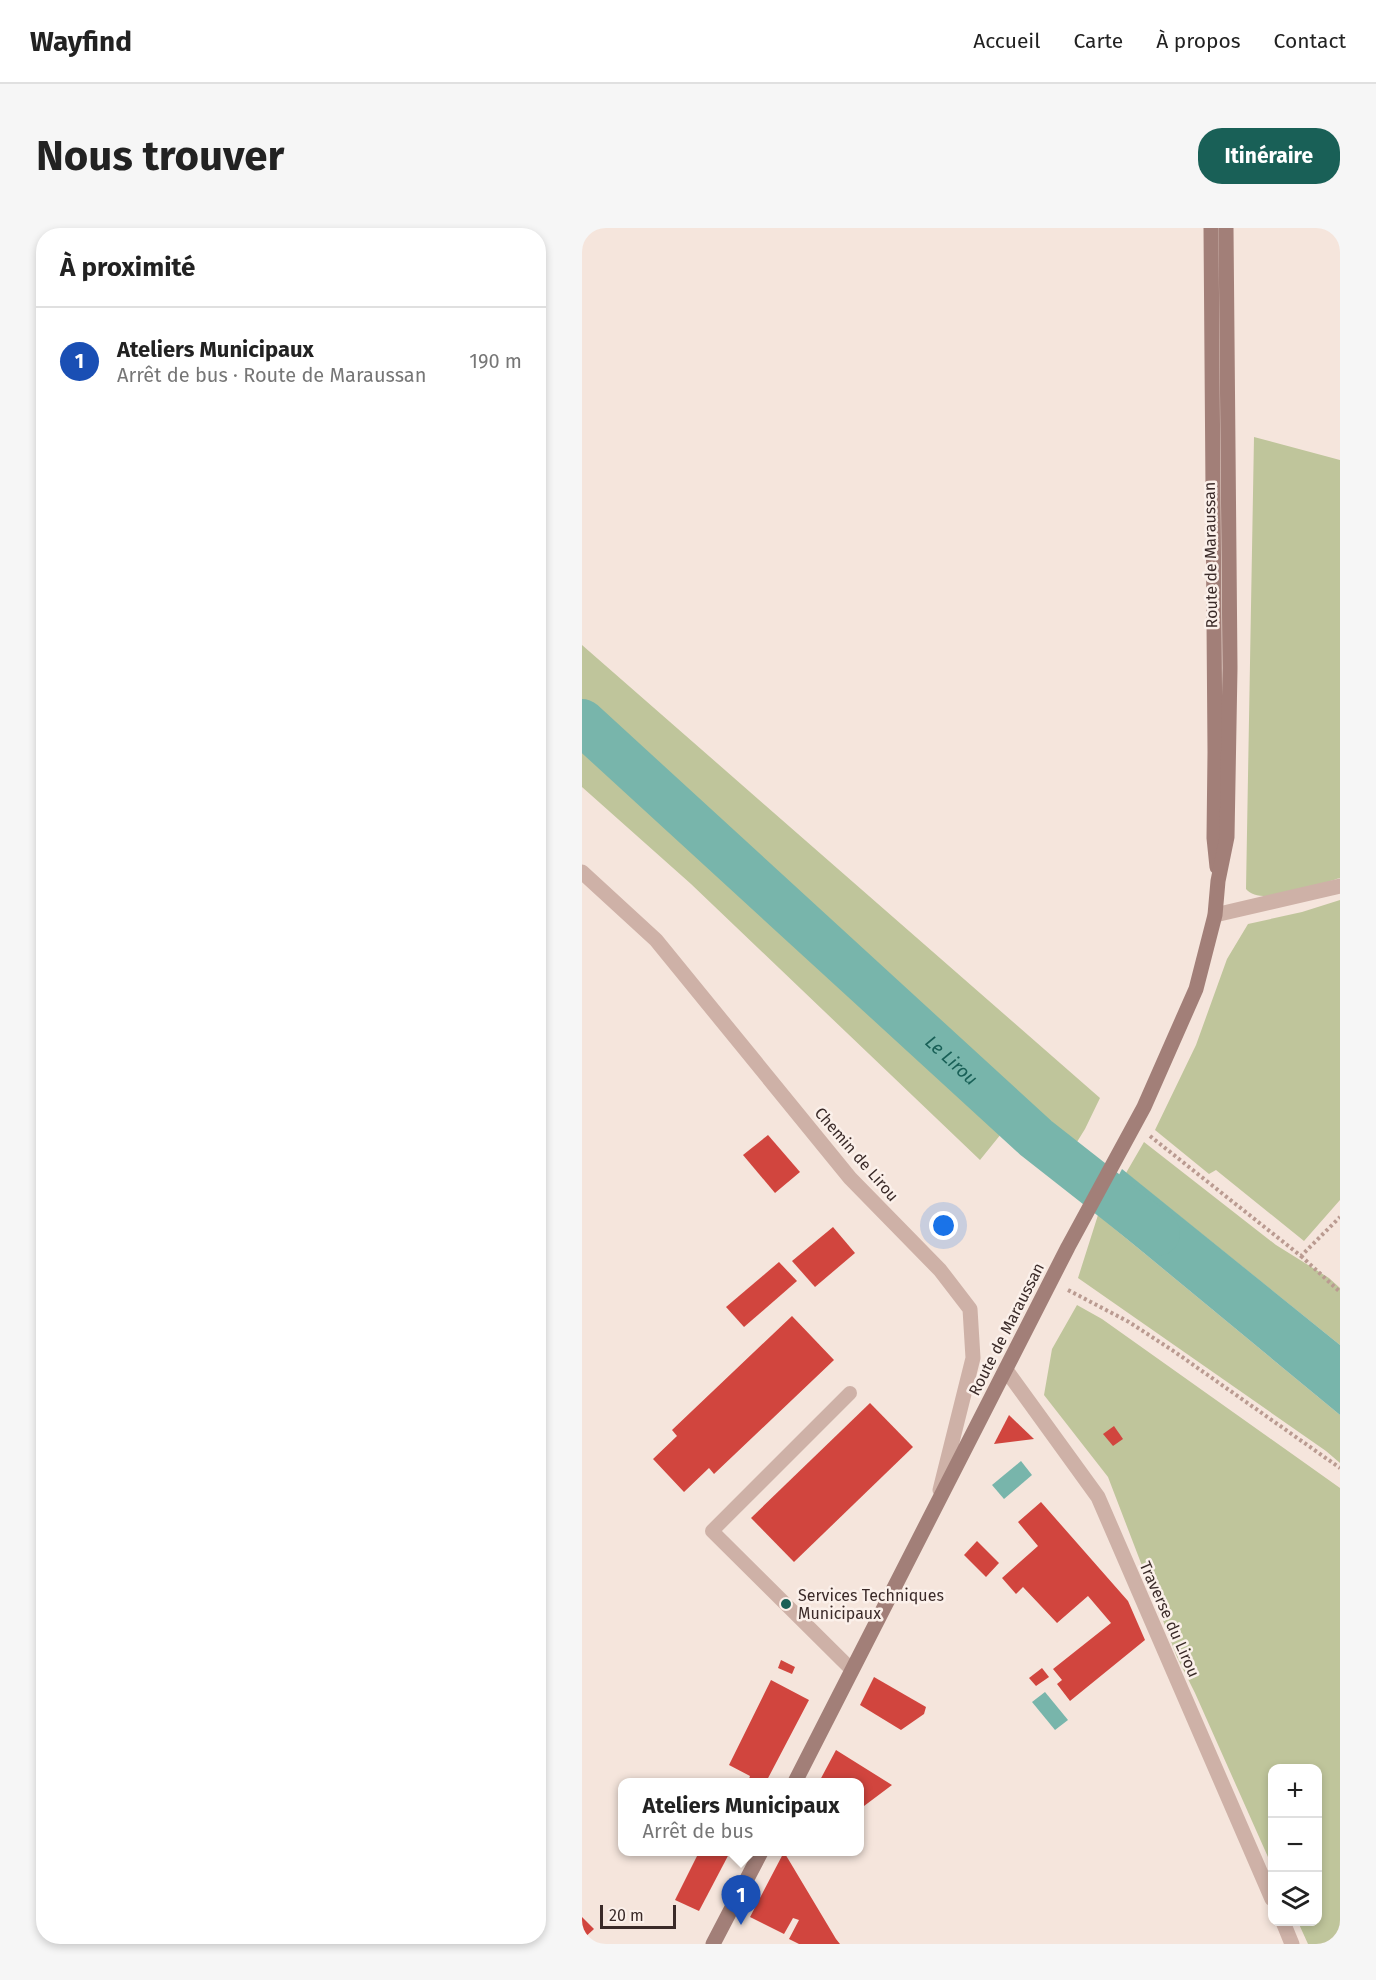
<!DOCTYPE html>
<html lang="fr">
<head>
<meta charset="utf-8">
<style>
	body { margin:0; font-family:"Fira Sans",sans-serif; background:#f6f6f6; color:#222 }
	.controls { position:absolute; right:18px; bottom:18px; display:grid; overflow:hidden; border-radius:12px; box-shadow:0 3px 9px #0003 }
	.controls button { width:54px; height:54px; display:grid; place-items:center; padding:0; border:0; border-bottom:2px solid #e0e0e0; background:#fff; color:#222; font:30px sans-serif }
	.scale { position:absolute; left:18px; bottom:15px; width:76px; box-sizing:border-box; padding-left:6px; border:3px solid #3a2a28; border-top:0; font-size:16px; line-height:21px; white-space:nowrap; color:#3a2a28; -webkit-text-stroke:4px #fbf0ea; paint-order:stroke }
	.you { position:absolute; left:362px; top:998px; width:21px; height:21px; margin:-15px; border:4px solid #fff; border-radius:50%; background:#1a73e8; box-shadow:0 0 0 9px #1a73e833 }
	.badge { display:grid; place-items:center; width:39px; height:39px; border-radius:50%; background:#196057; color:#fff; font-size:20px; font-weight:700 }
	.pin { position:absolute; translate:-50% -50px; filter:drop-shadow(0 2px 3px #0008) }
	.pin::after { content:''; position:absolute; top:32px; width:21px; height:18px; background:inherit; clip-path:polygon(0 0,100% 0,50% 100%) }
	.popup { position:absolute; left:36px; top:1550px; width:246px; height:78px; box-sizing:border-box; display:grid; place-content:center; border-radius:12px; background:#fff; filter:drop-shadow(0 2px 4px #0005); font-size:20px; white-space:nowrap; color:#767676 }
	.popup b { font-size:22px; color:#222 }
	.popup::after { content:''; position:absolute; left:50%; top:100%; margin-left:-12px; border:12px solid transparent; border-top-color:#fff }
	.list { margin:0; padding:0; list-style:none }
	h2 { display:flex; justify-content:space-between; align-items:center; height:78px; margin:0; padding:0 24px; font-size:26px }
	h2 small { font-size:20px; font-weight:400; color:#767676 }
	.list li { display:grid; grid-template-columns:39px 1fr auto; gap:18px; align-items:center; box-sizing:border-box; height:108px; padding:0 24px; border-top:2px solid #e0e0e0 }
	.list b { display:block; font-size:22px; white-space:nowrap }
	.list p { margin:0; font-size:20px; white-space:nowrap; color:#767676 }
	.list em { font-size:20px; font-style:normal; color:#767676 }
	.icon { flex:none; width:33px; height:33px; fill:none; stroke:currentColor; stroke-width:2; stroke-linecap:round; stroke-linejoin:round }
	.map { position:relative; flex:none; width:758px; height:1716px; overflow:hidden; border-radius:24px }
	header { display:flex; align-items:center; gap:36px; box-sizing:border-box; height:84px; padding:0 30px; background:#fff; border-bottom:2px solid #e0e0e0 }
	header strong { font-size:28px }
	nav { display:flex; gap:33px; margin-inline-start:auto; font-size:21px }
	.intro { display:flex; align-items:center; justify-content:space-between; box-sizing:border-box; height:144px; padding:0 36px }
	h1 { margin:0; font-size:42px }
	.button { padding:15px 27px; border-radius:24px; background:#196057; color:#fff; font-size:21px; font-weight:700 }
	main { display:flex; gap:36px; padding:0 36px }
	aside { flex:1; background:#fff; border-radius:24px; box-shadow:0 3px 9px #0003 }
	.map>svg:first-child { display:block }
	.green { fill:#bfc59b }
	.water { fill:#78b5ab }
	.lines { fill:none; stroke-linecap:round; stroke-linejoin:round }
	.river { stroke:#78b5ab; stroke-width:46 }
	.building { fill:#d1453e }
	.path { stroke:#ba9b91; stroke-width:4; stroke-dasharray:3 3; stroke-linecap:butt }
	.lane { stroke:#ceb1a7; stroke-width:14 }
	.street { stroke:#ceb1a7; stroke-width:15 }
	.secondary { stroke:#a27f78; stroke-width:15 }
	.poi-dot { fill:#196057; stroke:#fbf0ea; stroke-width:2 }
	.labels { text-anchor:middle; stroke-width:5; stroke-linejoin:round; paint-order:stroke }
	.street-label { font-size:16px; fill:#3a2a28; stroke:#fbf0ea }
	.poi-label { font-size:16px; fill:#3a2a28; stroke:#fbf0ea; text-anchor:start }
	.water-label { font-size:18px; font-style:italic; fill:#196057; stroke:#fbf0ea }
</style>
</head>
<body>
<header>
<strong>Wayfind</strong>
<nav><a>Accueil</a><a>Carte</a><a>À propos</a><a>Contact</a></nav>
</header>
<div class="intro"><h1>Nous trouver</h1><a class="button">Itinéraire</a></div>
<main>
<aside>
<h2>À proximité<small></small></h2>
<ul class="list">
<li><span class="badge" style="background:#1a4fb4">1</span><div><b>Ateliers Municipaux</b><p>Arrêt de bus · Route de Maraussan</p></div><em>190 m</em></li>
</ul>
</aside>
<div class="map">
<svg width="758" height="1716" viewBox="0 0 758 1716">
	<rect width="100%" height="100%" fill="#f5e5dc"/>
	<!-- green -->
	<g class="green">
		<path d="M672 209 758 232V650C738 656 679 680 664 661Z"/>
		<path d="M0 417 518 870 503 901 490 922 445 889 176 643 160 661 419 906 398 932 109 656 0 559Z"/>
		<path d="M758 672V972L722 1013 634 942 627 946 573 902 614 817 645 731 666 696 720 684Z"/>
		<path d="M562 914 694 1017 747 1050 758 1060V1117L544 945Z"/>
		<path d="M516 987 758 1187V1235L744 1223 496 1050Z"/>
		<path d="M495 1077 520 1091 758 1260V1716H726L716 1694H736V1540H690V1638L613 1465 595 1429 526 1249 462 1167 470 1121Z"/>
	</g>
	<!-- water -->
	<g class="water">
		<path d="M540 941 758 1117V1187L516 987Z"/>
		<path d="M439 1233 450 1247 422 1271 410 1257Z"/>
		<path d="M463 1464 486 1492 473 1502 450 1474Z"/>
	</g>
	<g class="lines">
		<!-- river -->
		<path class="river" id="s1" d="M0 494 454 910 575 1005"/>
	</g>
	<!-- building -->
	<g class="building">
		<path d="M186 907 218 944 193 965 161 927Z"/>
		<path d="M251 999 273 1025 233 1059 210 1033Z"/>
		<path d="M197 1034 215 1053 162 1099 144 1079Z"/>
		<path d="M210 1088 252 1132 132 1246 127 1240 102 1264 71 1231 95 1208 90 1202Z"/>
		<path d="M288 1175 331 1219 212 1334 169 1290Z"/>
		<path d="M427 1187 452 1211 412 1216Z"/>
		<path d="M532 1198 541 1211 531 1218 521 1206Z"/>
		<path d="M459 1274 546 1373 563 1412 488 1473 475 1456 480 1452 471 1441 529 1395 506 1368 475 1395 441 1359 434 1366 420 1350 456 1318 436 1294Z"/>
		<path d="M395 1313 417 1335 404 1349 382 1327Z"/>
		<path d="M199 1432 213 1439 210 1446 196 1440Z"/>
		<path d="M460 1440 467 1449 454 1458 447 1450Z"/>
		<path d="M292 1449 344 1479 342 1486 319 1502 278 1477Z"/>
		<path d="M189 1452 227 1472 184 1554H166L168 1548 147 1537Z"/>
		<path d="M254 1522 310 1557 278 1581V1554H237Z"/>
		<path d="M117 1624H148L117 1683 93 1672Z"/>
		<path d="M202 1624 254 1711 258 1716H217L207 1711 217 1692 211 1690 202 1706 168 1689Z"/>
		<path d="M0 1689 12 1701 0 1712Z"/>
	</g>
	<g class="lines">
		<!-- path -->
		<g class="path">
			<path d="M568 908 719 1028 758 989"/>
			<path d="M719 1028 758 1064"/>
			<path d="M486 1062 547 1094 593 1124 758 1240"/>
		</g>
		<!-- lane -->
		<path class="lane" d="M268 1165 130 1303 270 1442"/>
		<!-- street -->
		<g class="street">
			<path d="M0 644 74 712 268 950 358 1042 388 1081 391 1130 358 1262"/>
			<path d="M633 687 758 658"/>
			<path d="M424 1142 516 1269 690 1671"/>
			<path d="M701 1694 710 1716"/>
		</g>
		<!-- secondary -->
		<g class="secondary">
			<path d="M629 0 633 524 632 610 635 639"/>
			<path d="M213 1554 486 1019 562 879 614 761 633 687 636 653 645 609 648 440 644 0"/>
			<path d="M131 1716 179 1624"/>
		</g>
	</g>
	<!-- markers -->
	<circle class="poi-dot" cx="204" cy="1376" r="6"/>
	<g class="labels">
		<!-- street labels -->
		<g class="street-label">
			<text transform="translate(628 327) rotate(-91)" y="6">Route de Maraussan</text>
			<text transform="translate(275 926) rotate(49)" y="6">Chemin de Lirou</text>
			<text transform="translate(424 1101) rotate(-63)" y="6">Route de Maraussan</text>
			<text transform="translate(588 1391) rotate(66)" y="6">Traverse du Lirou</text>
		</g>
		<!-- poi labels -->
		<g class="poi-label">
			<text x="216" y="1373">Services Techniques<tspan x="216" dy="18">Municipaux</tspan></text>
		</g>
		<!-- water labels -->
		<g class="water-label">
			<text dy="6" stroke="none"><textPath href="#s1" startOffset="501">Le Lirou</textPath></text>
		</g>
	</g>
</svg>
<div class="controls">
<button>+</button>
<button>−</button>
<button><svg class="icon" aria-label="layers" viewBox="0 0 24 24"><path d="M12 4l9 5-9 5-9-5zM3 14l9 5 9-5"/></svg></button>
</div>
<div class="scale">20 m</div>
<div class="you"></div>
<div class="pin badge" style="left:159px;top:1697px;background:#1a4fb4">1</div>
<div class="popup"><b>Ateliers Municipaux</b>Arrêt de bus</div>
</div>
</main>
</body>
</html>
